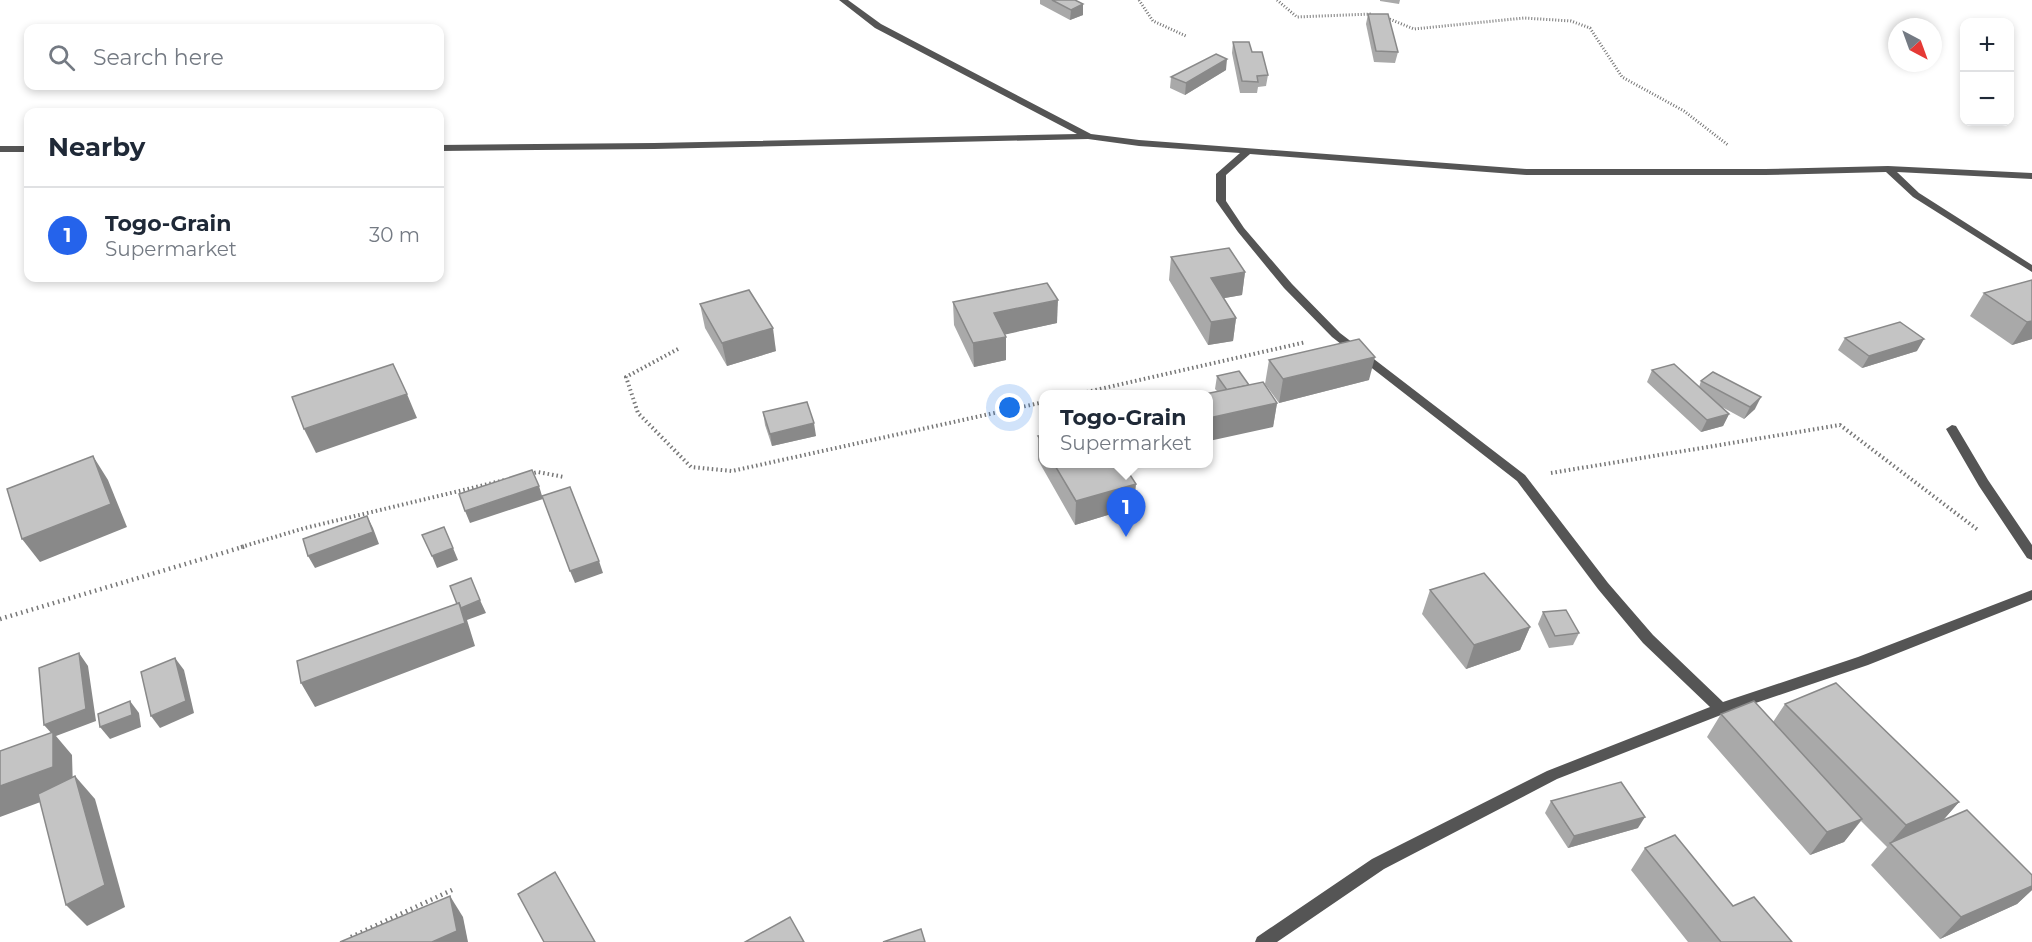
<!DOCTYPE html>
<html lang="en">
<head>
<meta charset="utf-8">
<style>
	body { margin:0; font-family:Montserrat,sans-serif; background:#f6f6f7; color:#1f2937 }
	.controls { position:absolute; right:18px; top:18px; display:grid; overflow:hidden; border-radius:12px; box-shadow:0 3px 9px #0003 }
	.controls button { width:54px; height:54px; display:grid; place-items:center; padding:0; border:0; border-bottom:2px solid #e0e1e3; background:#fff; color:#1f2937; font:30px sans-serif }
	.compass { position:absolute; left:1888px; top:18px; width:54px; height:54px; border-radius:50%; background:#fff; box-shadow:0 3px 9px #0003; rotate:139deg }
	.you { position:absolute; left:1010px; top:408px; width:21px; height:21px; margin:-15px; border:4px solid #fff; border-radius:50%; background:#1a73e8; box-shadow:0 0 0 9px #1a73e833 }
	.badge { display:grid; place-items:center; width:39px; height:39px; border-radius:50%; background:#2563eb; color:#fff; font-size:20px; font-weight:700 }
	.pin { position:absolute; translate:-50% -50px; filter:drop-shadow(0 2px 3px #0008) }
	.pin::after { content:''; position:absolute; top:32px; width:21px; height:18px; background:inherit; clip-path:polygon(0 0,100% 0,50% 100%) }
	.popup { position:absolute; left:1039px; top:390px; width:174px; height:78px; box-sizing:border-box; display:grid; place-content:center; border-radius:12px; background:#fff; filter:drop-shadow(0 2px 4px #0005); font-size:20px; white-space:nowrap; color:#747a83 }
	.popup b { font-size:22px; color:#1f2937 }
	.popup::after { content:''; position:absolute; left:50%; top:100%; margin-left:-12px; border:12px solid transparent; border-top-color:#fff }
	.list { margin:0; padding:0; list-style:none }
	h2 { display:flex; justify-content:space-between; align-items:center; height:78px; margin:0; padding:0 24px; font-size:26px }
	h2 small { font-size:20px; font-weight:400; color:#747a83 }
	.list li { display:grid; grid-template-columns:39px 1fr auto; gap:18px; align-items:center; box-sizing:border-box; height:96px; padding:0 24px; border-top:2px solid #e0e1e3 }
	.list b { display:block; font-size:22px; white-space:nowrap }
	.list p { margin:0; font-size:20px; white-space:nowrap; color:#747a83 }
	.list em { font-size:20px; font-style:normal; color:#747a83 }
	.icon { flex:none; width:33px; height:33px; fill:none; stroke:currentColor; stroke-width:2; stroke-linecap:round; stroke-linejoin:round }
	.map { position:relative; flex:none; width:2032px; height:942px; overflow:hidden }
	.search { position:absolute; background:#fff; box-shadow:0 3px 9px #0003; left:24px; top:24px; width:420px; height:66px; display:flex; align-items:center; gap:15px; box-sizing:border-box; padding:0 21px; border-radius:12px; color:#747a83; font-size:22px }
	.panel { position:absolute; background:#fff; box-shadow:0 3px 9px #0003; left:24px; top:108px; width:420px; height:174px; border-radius:12px }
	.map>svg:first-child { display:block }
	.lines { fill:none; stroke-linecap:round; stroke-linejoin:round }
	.path-far2 { stroke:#777; stroke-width:3; stroke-dasharray:1 2; stroke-linecap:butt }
	.path-far1 { stroke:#777; stroke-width:4; stroke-dasharray:1.5 3; stroke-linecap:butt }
	.path { stroke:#777; stroke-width:4.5; stroke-dasharray:1.5 4; stroke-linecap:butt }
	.minor { fill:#555; fill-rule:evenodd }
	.wall { fill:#a9a9a9 }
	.shaded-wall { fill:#898989 }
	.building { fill:#c4c4c4; stroke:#898989; stroke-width:1.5 }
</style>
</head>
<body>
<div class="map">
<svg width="2032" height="942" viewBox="0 0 2032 942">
	<rect width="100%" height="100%" fill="#fff"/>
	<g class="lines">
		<!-- path-far2 -->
		<g class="path-far2">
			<path d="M1139 0 1153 21 1186 36"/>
			<path d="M1277 0 1297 17 1371 14"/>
			<path d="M1387 18 1414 29 1524 18 1571 21 1590 28 1622 77 1684 111 1728 145"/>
		</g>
		<!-- path-far1 -->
		<g class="path-far1">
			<path d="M678 349 626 377 638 413 691 467 732 471 1044 402"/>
			<path d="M1078 394 1306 342"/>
			<path d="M1551 473 1840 425 1978 530"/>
			<path d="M530 474 538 472 564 477"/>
			<path d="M241 547 305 528 505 480"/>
		</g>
		<!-- path -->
		<g class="path">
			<path d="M0 619 246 546"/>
			<path d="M351 937 452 890"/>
		</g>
		<!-- minor -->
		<g class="minor">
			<path d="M839 0H848L881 24 1091 134 1139 140 1526 169H1765L1888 166 2032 173V179L1897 172 1919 193 2032 265V272L1913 197 1886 172 1765 175H1526L1250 154 1226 175V201L1244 228 1292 284 1340 333 1525 475 1608 583 1653 635 1723 702 1858 657 2032 590V600L1868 665 1726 713 1557 779 1384 869 1277 942H1255L1257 937 1372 859 1547 771 1710 707 1643 643 1598 589 1517 481 1332 337 1284 288 1238 232 1216 201V174L1240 153 1139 146 1088 139 654 149 440 151V145L654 143 1077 134 875 28Z"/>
			<rect x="0" y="146" width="28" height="6"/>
			<path d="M1952 425 1956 426 1988 480 2032 545V560L2027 558 1979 486 1946 429Z"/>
		</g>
	</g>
	<!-- wall -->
	<g class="wall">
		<path d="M1040 0H1075L1083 4V15L1070 20 1040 4Z"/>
		<path d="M1380 0H1400L1399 4 1380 1Z"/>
		<path d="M1368 14 1398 52 1395 63 1374 62 1366 24Z"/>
		<path d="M1233 42 1268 75 1266 86 1258 87 1257 93H1240L1232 53Z"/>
		<path d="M1226 70 1185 95 1170 88 1171 77Z"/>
		<path d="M1171 257 1245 272 1242 295 1224 298 1236 318 1233 341 1208 345 1169 280Z"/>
		<path d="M2032 280V339L2012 345 1970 316 1984 293Z"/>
		<path d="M953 302 1057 323 1005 334 1006 360 974 367 954 325Z"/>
		<path d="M700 304 776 351 727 366 705 328Z"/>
		<path d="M1845 338 1917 351 1862 368 1838 350Z"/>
		<path d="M1269 360 1369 380 1279 403 1265 384Z"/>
		<path d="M1652 370 1699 387 1701 381 1755 409 1744 419 1722 407 1729 414 1723 426 1701 432 1647 382Z"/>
		<path d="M1217 376 1249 385 1277 403 1273 427 1218 392 1215 389Z"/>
		<path d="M763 412 816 436 772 446 765 425Z"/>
		<path d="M1044 435V464H1129L1128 471 1134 507 1075 525 1038 460V436Z"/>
		<path d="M1430 590 1530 627 1520 650 1466 669 1422 614Z"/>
		<path d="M1543 612 1579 633 1573 645 1549 648 1538 624Z"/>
		<path d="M1785 704 1959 802 1942 821 2032 875V890L2017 904 1940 939 1871 865 1887 847 1861 821 1844 842 1810 855 1707 737 1721 714 1773 722Z"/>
		<path d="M1551 801 1638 828 1568 848 1545 813Z"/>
		<path d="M1645 848 1733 906 1792 942H1688L1631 870Z"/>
	</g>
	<!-- shaded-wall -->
	<g class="shaded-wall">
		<path d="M1083 4V15L1070 20 1071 10Z"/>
		<path d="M1227 59 1226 70 1185 95 1186 83Z"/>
		<path d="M1245 272 1242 295 1208 301 1211 278Z"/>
		<path d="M1058 300 1057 323 994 337V313Z"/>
		<path d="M1236 318 1233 341 1208 345 1211 322Z"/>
		<path d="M2032 321V339L2012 345 2027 322Z"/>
		<path d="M773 328 776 351 727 366 722 343Z"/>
		<path d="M1006 337V360L974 367 973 343Z"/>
		<path d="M1924 339 1917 351 1862 368 1869 356Z"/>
		<path d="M1375 357 1369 380 1279 403 1283 379Z"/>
		<path d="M407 394 417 418 316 453 304 429Z"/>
		<path d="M1761 397 1755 409 1744 419 1750 407Z"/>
		<path d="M1277 403 1273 427 1209 441V418Z"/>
		<path d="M1729 414 1723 426 1701 432 1707 420Z"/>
		<path d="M814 423 816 436 772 446 770 434Z"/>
		<path d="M93 456 108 480 127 527 40 562 22 539Z"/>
		<path d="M1115 464H1129L1128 471Z"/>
		<path d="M1136 484 1134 507 1075 525 1076 501Z"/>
		<path d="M539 486 543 499 470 523 465 511Z"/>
		<path d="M367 516 373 528 379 544 315 568 308 556Z"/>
		<path d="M453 548 458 560 437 568 432 556Z"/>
		<path d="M599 561 603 573 575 583 570 571Z"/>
		<path d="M480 600 486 613 467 620 475 646 315 707 301 683 459 609Z"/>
		<path d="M1530 627 1520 650 1466 669 1474 645Z"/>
		<path d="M79 653 88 666 96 721 56 736 72 755 73 790 0 817V786L53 735 44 725Z"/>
		<path d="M175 658 184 670 194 713 160 728 151 716Z"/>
		<path d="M130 701 139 713 141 727 110 739 100 727Z"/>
		<path d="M75 776 95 799 125 907 87 926 66 905Z"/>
		<path d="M1959 802 1939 825 1890 843 1887 847 1906 825Z"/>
		<path d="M1645 817 1638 828 1568 848 1574 836Z"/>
		<path d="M1862 819 1844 842 1810 855 1827 832Z"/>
		<path d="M2032 886V890L2017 904 1940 939 1961 917Z"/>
		<path d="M450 896 463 917 468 942H432Z"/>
	</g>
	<!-- building -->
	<g class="building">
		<path d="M1052 0H1075L1083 4 1071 10Z"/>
		<path d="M1368 14H1388L1398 52 1376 51Z"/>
		<path d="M1233 42H1249L1252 52H1262L1268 75 1257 76 1258 82 1242 81Z"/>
		<path d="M1216 54 1227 59 1186 83 1171 77Z"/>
		<path d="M1229 248 1245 272 1211 278 1236 318 1211 322 1171 257Z"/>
		<path d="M2032 280V321L2027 322 1984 293Z"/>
		<path d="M1047 283 1058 300 994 313 1006 337 973 343 953 302Z"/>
		<path d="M749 290 773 328 722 343 700 304Z"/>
		<path d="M1900 322 1924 339 1869 356 1845 338Z"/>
		<path d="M1359 339 1375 357 1283 379 1269 360Z"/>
		<path d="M393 364 407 394 304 429 292 397Z"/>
		<path d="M1674 364 1729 414 1707 420 1652 370Z"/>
		<path d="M1239 371 1249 385 1227 390 1217 376Z"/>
		<path d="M1713 372 1761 397 1750 407 1701 381Z"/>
		<path d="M1263 382 1277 403 1209 418V394H1205Z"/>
		<path d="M807 402 814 423 770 434 763 412Z"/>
		<path d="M1044 435V445L1038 436Z"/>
		<path d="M93 456 111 504 22 539 7 489Z"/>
		<path d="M1054 464H1123L1136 484 1076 501Z"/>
		<path d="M532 470 539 486 465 511 459 494Z"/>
		<path d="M570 487 599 561 570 571 542 496Z"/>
		<path d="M367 516 373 532 308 556 303 539Z"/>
		<path d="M444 527 453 548 432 556 422 535Z"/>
		<path d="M1484 573 1530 627 1474 645 1430 590Z"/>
		<path d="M471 578 480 600 461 608 459 603 457 604 450 586Z"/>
		<path d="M459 603 465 623 301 683 297 661Z"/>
		<path d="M1566 610 1579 633 1555 636 1543 612Z"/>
		<path d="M79 653 86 709 44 725 39 668Z"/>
		<path d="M175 658 186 701 151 716 141 672Z"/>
		<path d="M1836 683 1959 802 1906 825 1785 704Z"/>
		<path d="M130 701 132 715 100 727 98 714Z"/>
		<path d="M1754 701 1862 819 1827 832 1721 714Z"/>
		<path d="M53 732V767L0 786V751Z"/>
		<path d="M75 776 105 885 66 905 38 794Z"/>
		<path d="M1621 782 1645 817 1574 836 1551 801Z"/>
		<path d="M1967 810 2032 875V886L1961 917 1890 843Z"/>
		<path d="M1675 835 1733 906 1754 897 1792 942H1721L1645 848Z"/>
		<path d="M555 872 595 942H544L518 894Z"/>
		<path d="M450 896 457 931 432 942H340Z"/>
		<path d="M790 917 804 942H745Z"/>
		<path d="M921 929 925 942H883Z"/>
	</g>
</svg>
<div class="controls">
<button>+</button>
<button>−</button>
</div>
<svg class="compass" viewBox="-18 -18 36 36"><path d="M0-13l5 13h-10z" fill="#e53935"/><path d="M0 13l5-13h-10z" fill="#747a83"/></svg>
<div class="you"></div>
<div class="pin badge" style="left:1126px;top:537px">1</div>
<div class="popup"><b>Togo-Grain</b>Supermarket</div>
<div class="search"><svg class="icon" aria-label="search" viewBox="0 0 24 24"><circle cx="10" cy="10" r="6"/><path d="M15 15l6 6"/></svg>Search here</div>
<section class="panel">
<h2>Nearby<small></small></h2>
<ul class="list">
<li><span class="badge">1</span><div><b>Togo-Grain</b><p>Supermarket</p></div><em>30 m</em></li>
</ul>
</section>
</div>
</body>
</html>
